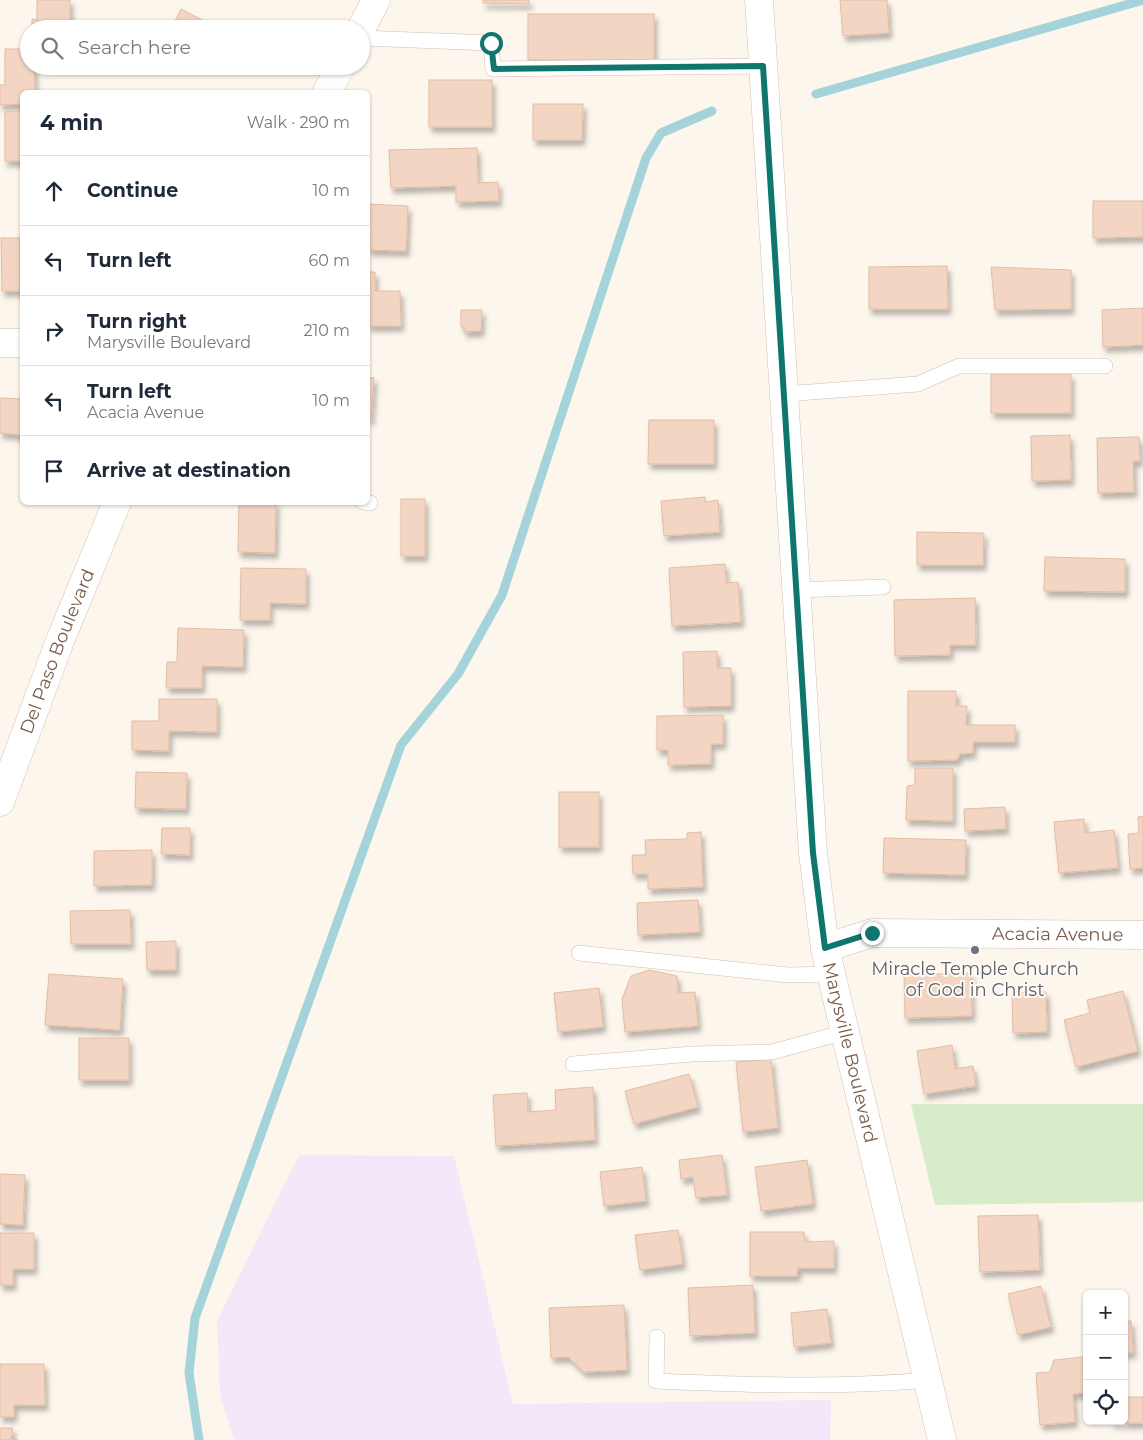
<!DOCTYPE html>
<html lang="en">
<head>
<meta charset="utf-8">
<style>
	body { margin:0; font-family:Montserrat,sans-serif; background:#f6f6f7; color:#1f2937 }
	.controls { position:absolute; right:15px; bottom:15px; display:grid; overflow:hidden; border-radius:8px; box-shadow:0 1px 4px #0004 }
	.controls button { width:45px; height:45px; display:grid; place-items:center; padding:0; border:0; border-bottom:1px solid #e0e1e3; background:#fff; color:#1f2937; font:25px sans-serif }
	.stop { position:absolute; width:15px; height:15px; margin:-11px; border:4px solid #0f766e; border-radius:50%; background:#fff }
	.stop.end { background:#0f766e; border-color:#fff; box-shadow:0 1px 5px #0008 }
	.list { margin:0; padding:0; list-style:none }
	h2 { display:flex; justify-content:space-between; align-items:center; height:65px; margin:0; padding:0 20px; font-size:21px }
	h2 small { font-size:16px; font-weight:400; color:#747a83 }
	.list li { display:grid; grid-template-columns:32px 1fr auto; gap:15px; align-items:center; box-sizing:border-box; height:70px; padding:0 20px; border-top:1px solid #e0e1e3 }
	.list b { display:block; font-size:19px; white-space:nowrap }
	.list p { margin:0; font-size:16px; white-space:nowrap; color:#747a83 }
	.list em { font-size:16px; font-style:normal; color:#747a83 }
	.icon { flex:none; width:28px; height:28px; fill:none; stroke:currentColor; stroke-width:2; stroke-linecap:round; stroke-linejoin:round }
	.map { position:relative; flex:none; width:1143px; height:1440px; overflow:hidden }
	.search { position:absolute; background:#fff; box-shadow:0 1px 4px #0004; left:20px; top:20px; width:350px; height:55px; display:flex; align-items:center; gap:12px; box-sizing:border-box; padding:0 18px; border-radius:28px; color:#747a83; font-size:19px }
	.panel { position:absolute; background:#fff; box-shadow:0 1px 4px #0004; left:20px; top:90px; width:350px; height:415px; border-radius:8px }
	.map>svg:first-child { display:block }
	.education { fill:#f3e8fa }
	.green { fill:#d8ecc9 }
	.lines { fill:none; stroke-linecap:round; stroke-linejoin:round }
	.stream { stroke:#a5d3da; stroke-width:9 }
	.building { fill:#f3d5c3; stroke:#e6bba3; filter:url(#shadow) }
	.service-casing { stroke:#d1beb0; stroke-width:16 }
	.minor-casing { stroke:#d1beb0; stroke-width:29 }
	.secondary-casing { stroke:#d6c0b0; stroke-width:29 }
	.service { stroke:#fff; stroke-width:15 }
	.minor { stroke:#fff; stroke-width:28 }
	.secondary { stroke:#fff; stroke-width:28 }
	.route { stroke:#0f766e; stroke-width:6 }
	.worship-dot { fill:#6b7280; stroke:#fffaf3; stroke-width:2 }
	.labels { text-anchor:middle; stroke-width:4; stroke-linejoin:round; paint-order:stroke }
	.street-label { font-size:18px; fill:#7a5c4d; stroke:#fffaf3 }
	.worship-label { font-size:18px; fill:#5b616d; stroke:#fffaf3 }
</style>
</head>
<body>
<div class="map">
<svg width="1143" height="1440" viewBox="0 0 1143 1440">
	<defs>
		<filter id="shadow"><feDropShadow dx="3" dy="5.5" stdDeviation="2.5" flood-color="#0004"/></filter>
	</defs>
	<rect width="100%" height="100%" fill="#fdf6ec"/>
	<!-- education -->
	<path class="education" d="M299 1155 454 1156 513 1404 831 1400 830 1440H234L220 1395 217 1321Z"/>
	<!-- green -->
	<path class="green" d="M911 1104H1143V1202L935 1205Z"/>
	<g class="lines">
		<!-- stream -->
		<g class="stream">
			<path d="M816 94 1143 0"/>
			<path d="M199 1440 189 1373 195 1318 401 745 458 674 502 595 646 158 661 133 712 111"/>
		</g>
	</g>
	<!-- building -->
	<g class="building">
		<path d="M37 0H70V29H32V19L37 20Z"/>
		<path d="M483 0H529V4L483 3Z"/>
		<path d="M840 0H887L889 33 843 36Z"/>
		<path d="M181 9 219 29H171Z"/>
		<rect x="528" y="14" width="126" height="46"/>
		<path d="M5 49H29V66H34L35 92H22V104L0 105V85H5Z"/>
		<rect x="429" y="80" width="63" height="47"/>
		<path d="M533 104H583L582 140H533Z"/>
		<rect x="5" y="111" width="17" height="50"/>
		<path d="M477 148 478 183 498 182 499 201 456 202V186L391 188 389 150Z"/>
		<path d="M1093 201H1143V237L1093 238Z"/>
		<path d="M368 204 408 206 406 251 368 250Z"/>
		<path d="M1 238H20V291H2Z"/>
		<path d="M947 266 948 309H869V267Z"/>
		<path d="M991 267 1071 270V309L995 310Z"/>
		<path d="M368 272H375V291H400L401 326H368Z"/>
		<path d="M1143 308V345L1103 347 1102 310Z"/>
		<path d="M461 310H482L481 331 464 332V327H461Z"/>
		<rect x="991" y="374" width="80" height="39"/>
		<path d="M368 377 374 378 371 420H368Z"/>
		<path d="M0 398 22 399V435L0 433Z"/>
		<path d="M649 420H714V464H648Z"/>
		<path d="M1070 435 1071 480 1032 481 1031 436Z"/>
		<path d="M1139 437 1140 461H1133L1134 492 1098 493 1097 438Z"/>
		<path d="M705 497V502L718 500 720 532 664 536 661 501Z"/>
		<rect x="401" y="499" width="24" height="57"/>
		<path d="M239 502H276L275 553 238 552Z"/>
		<path d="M917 532 984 533 983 565H917Z"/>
		<path d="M1045 557 1125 559V592L1044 591Z"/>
		<path d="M725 564 726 583 738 582 741 622 672 626 669 568Z"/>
		<path d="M241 568 306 569V604L270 603V620H240Z"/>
		<path d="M975 598 976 645H950V655L895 656 894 600Z"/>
		<path d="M178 628 244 630 243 667 202 666V688H166L167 662H177Z"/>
		<path d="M717 651V668H731V706L684 707 683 652Z"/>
		<path d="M908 691H956V706H967L966 725H1015V742H973V753L960 754 957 760 908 761Z"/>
		<path d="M159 699H217V732L169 731V751L132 750V721H159Z"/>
		<path d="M723 715V744H711V764L668 765V750H657V716Z"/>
		<path d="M915 768H953V821L906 820 907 786 915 785Z"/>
		<path d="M136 772 187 773 186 809 135 808Z"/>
		<rect x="559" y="792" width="40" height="55"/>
		<path d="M1005 807 1006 829 965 831 964 809Z"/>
		<path d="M1143 816V868L1130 869 1128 834 1139 833 1138 817Z"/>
		<path d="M1084 819 1085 833 1114 830 1118 868 1059 873 1054 822Z"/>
		<path d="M162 828H190V855L161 854Z"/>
		<path d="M701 832 703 887 648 889V874H633L632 855H646L645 840 687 839V833Z"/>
		<path d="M884 838 966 840 965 875 883 873Z"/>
		<path d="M152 850V885L94 886V851Z"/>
		<path d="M698 900 700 932 638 935 637 903Z"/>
		<path d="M130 910 131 944H71L70 911Z"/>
		<path d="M176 941V970H147L146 942Z"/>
		<path d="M649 970 677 976 678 993 695 992 698 1026 625 1032 622 999 631 976Z"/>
		<path d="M971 973 972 1016 905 1018 904 975Z"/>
		<path d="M49 974 123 979 120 1030 45 1025Z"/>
		<path d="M599 988 603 1027 558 1032 554 993Z"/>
		<path d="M1123 991 1138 1051 1076 1067 1064 1020 1090 1013 1087 1000Z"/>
		<path d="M1046 992 1047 1032 1013 1033 1012 993Z"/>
		<rect x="79" y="1038" width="50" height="42"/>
		<path d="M952 1045 955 1069 973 1066 976 1086 924 1094 917 1051Z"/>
		<path d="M771 1059 778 1128 743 1132 736 1062Z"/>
		<path d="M689 1074 698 1107 634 1124 625 1091Z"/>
		<path d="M593 1087 595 1140 496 1146 493 1095 527 1093 528 1112 556 1110 555 1090Z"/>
		<path d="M722 1155 727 1195 696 1198 693 1177 681 1179 679 1160Z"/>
		<path d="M807 1160 813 1204 761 1211 755 1167Z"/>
		<path d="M642 1167 646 1201 604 1206 600 1172Z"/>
		<path d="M0 1174 25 1175 23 1225 0 1224Z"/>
		<path d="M1038 1215 1040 1270 980 1272 978 1216Z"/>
		<path d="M678 1230 683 1264 640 1270 635 1235Z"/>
		<path d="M750 1232H804L805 1242 834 1241V1268H798L797 1276H750Z"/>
		<path d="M0 1233H34V1269H13V1285H0Z"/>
		<path d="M753 1285 755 1333 690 1336 688 1288Z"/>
		<path d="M1041 1286 1051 1327 1018 1335 1008 1294Z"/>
		<path d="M624 1305 627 1370 584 1372 568 1357 551 1358 549 1308Z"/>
		<path d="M827 1309 831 1343 794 1347 791 1313Z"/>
		<path d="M1124 1321H1131L1133 1353H1124Z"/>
		<path d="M1083 1357 1085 1393 1073 1394 1075 1422 1040 1425 1036 1373 1050 1372 1054 1360Z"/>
		<path d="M0 1364H44L45 1405H14V1417H0Z"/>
		<path d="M1124 1397H1143V1423H1111V1421H1124Z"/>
		<path d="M0 1428H13L11 1439 18 1440H0Z"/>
	</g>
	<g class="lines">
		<!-- service casing -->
		<g class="service-casing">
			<g id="service">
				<path d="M361 38 491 43 493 69 763 66"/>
				<path d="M784 394 918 384 959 366H1105"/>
				<path d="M363 502 370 503"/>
				<path d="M796 590 883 587"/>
				<path d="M579 953 788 975 831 974"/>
				<path d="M573 1064 692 1054 772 1052 845 1032"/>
				<path d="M657 1337 656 1381C747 1385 838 1388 928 1380"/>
			</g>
		</g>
		<!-- minor casing -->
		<g class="minor-casing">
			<g id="minor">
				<path d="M0 343H22"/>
				<path id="s1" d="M825 948 872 933 1143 935"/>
			</g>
		</g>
		<!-- secondary casing -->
		<g class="secondary-casing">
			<g id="secondary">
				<path id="s2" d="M759 0 813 853 825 948 942 1440"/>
				<path d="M361 29 376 0"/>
				<path d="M327 92 341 66"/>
				<path id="s3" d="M0 802 60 641 117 502"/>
			</g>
		</g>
		<!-- service -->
		<use href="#service" class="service"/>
		<!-- minor -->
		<use href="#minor" class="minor"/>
		<!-- secondary -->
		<use href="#secondary" class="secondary"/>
	</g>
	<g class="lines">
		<!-- route -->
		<path class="route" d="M491 43 494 69 763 66 813 853 825 948 872 933"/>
	</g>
	<!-- markers -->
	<circle class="worship-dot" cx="975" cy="950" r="5"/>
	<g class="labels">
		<!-- street labels -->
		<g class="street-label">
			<text dy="6" stroke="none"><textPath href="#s3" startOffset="161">Del Paso Boulevard</textPath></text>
			<text dy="6" stroke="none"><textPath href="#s1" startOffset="235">Acacia Avenue</textPath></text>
			<text dy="6" stroke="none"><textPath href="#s2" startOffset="1058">Marysville Boulevard</textPath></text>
		</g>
		<!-- worship labels -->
		<g class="worship-label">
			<text x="975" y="975">Miracle Temple Church<tspan x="975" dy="21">of God in Christ</tspan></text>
		</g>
	</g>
</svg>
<div class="controls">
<button>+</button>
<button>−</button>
<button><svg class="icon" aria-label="locate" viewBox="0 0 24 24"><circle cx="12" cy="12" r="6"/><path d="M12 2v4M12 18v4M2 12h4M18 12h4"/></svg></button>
</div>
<div class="stop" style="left:491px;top:43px"></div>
<div class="stop end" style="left:872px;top:933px"></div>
<div class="search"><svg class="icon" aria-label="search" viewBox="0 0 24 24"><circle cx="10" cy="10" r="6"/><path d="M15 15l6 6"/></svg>Search here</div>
<section class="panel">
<h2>4 min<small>Walk · 290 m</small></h2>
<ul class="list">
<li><svg class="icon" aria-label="ahead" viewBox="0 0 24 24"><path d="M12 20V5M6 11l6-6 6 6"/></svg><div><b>Continue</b></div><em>10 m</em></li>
<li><svg class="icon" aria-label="left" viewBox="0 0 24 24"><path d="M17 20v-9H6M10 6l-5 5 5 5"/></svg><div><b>Turn left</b></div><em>60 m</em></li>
<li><svg class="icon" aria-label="right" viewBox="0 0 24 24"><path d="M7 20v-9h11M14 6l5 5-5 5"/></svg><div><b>Turn right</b><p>Marysville Boulevard</p></div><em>210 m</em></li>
<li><svg class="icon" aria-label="left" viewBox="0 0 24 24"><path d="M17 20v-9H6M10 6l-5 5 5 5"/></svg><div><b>Turn left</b><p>Acacia Avenue</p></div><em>10 m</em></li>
<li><svg class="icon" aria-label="arrive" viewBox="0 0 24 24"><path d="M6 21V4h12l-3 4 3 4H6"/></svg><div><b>Arrive at destination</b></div></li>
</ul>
</section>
</div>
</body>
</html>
